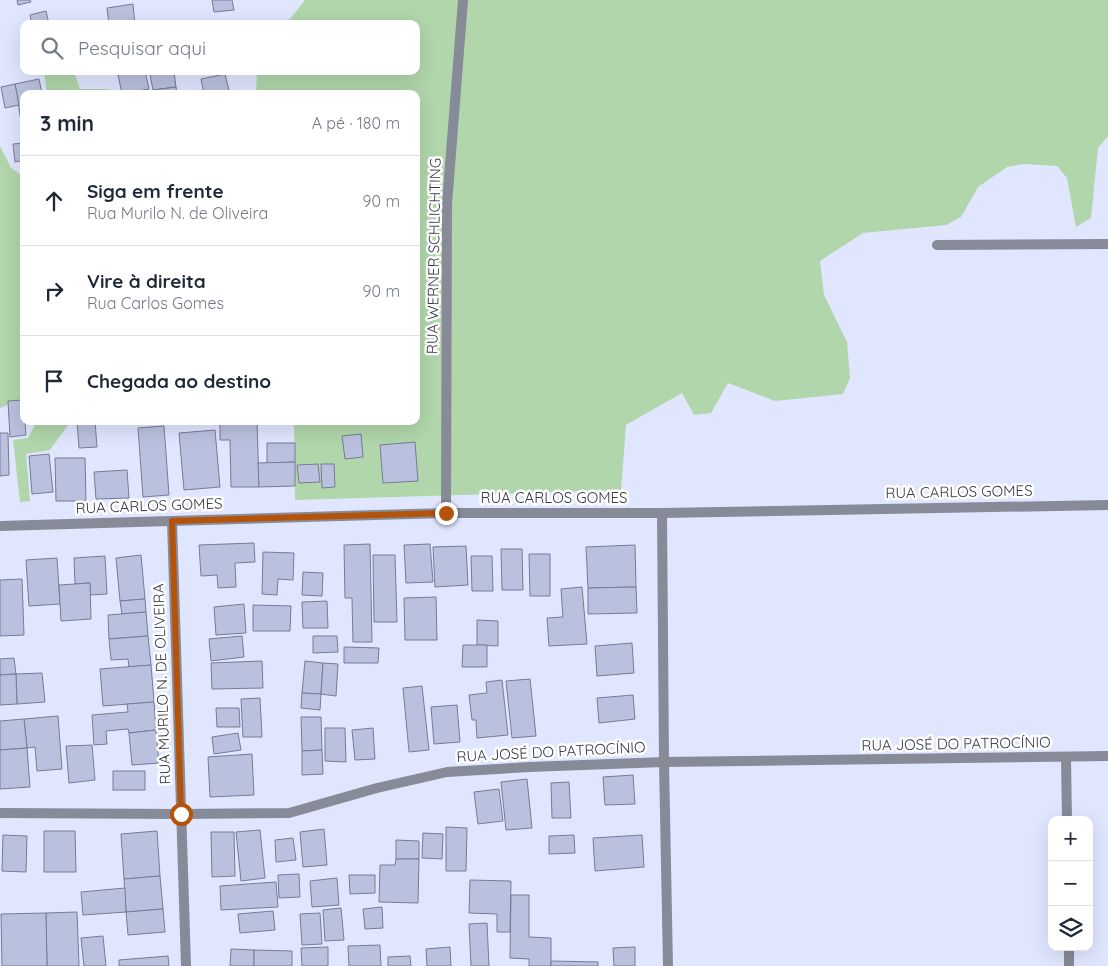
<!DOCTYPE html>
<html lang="pt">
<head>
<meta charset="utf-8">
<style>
	body { margin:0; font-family:Quicksand,sans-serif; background:#f2f2f3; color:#1f2937 }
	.controls { position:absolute; right:15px; bottom:15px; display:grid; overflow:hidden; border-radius:10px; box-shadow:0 5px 20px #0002 }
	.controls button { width:45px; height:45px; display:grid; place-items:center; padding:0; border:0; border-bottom:1px solid #e0e1e3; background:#fff; color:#1f2937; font:25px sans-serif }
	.stop { position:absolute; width:15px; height:15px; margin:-11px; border:4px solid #b45309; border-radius:50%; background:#fff }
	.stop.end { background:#b45309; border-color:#fff; box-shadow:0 1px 5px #0008 }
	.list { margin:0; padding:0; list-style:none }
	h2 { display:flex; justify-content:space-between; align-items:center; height:65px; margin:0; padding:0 20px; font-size:21px }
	h2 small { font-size:16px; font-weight:400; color:#747a83 }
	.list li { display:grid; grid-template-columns:32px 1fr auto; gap:15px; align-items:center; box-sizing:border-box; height:90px; padding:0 20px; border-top:1px solid #e0e1e3 }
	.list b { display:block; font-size:19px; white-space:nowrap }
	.list p { margin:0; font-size:16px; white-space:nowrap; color:#747a83 }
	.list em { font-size:16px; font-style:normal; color:#747a83 }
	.icon { flex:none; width:28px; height:28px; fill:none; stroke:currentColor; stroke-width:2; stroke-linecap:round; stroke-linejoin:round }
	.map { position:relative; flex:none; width:1108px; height:966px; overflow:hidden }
	.search { position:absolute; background:#fff; box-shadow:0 5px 20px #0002; left:20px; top:20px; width:400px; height:55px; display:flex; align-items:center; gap:12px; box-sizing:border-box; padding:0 18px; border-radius:10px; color:#747a83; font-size:19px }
	.panel { position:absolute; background:#fff; box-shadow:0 5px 20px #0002; left:20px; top:90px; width:400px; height:335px; border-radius:10px }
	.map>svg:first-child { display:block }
	.green { fill:#b1d6ab }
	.building { fill:#bac1de; stroke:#767c97 }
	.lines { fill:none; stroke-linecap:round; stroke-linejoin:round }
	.street { stroke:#878a97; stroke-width:10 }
	.route { stroke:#b45309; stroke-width:6 }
	.labels { text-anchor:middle; stroke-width:5; stroke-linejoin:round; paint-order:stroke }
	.street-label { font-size:15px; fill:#383a46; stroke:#fff }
</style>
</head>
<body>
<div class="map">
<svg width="1108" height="966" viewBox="0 0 1108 966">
	<rect width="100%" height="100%" fill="#e0e6fe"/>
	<!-- green -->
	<g class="green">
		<path d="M305 0H1108V136L1098 148 1091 218 1076 227 1067 178 1057 166 1023 164 1007 167 978 187 961 217 946 225 863 233 820 261 824 295 847 342 850 378 843 394 775 401 728 383 711 413 694 415 682 393 626 425 621 490 295 500 294 421H416V94H256L257 71H416V24H279L290 19Z"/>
		<path d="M44 71H74L80 89H110L112 94H47Z"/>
		<path d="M0 146 11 168 24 177V401L19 400 0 408Z"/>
		<path d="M37 421H71L50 450 26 454 30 501 20 502 13 440 28 438Z"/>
	</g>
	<!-- building -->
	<g class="building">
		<path d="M17 0H30L31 2 18 5Z"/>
		<path d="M212 0H232L234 10 214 12Z"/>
		<path d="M133 4 135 24H109L107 8Z"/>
		<path d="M46 11 49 24H32L30 15Z"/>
		<path d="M136 71H145L149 89 122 94 118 75Z"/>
		<path d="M150 71H174V72L150 75Z"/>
		<path d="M174 72 176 87 153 90 150 75Z"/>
		<path d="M225 74 230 94H204L201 79Z"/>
		<path d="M39 79 42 94H24V121H21L15 84Z"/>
		<path d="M15 84 19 105 5 108 1 87Z"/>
		<path d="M176 87 177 94H153V90Z"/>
		<path d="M24 143V160L15 162 13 144Z"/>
		<path d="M23 400 26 435 10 437 8 401Z"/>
		<path d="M77 421H95L97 447 79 448Z"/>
		<path d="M220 421H257L259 487H231L230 440H220Z"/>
		<path d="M164 426 169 495 143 497 138 428Z"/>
		<path d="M215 430 220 487 184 490 179 433Z"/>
		<path d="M0 433H8L9 475 0 476Z"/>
		<path d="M361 434 363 457 345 459 342 436Z"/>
		<path d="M415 442 418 481 383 483 380 445Z"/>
		<path d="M267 443H295V462L267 463Z"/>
		<path d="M49 454 53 492 32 494 29 456Z"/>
		<path d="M55 458H85L86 501H56Z"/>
		<path d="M295 462V486L259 487 258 463Z"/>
		<path d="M318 464 320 482 299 483 297 465Z"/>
		<path d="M321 464H334L335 487 322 488Z"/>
		<path d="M127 470 129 498 96 499 94 472Z"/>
		<path d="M254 543 255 562 235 563 236 587 218 588 217 575 201 576 199 545Z"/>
		<path d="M370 544 372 642H353L352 598H345L344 545Z"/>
		<path d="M430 544 433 582 406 583 404 545Z"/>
		<path d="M635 545 636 587 588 588 586 547Z"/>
		<path d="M466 546 468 585 435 587 433 547Z"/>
		<path d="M501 549H522L523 590H502Z"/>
		<path d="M263 552 294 553 293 580 278 579 277 595 262 594Z"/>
		<path d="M529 554H550V596H530Z"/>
		<path d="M141 555 145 599 120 601 116 558Z"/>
		<path d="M373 555H395L397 622H374Z"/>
		<path d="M105 556 107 594 90 595V583L75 584 74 558Z"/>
		<path d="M471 556H492L493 591H472Z"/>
		<path d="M57 558 60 604 29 606 26 560Z"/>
		<path d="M303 572 323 573 322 596 302 595Z"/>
		<path d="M22 579 24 635 0 636V580Z"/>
		<path d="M90 583 91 619 61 621 59 585Z"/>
		<path d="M582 587 587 644 549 646 547 618 563 617 561 589Z"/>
		<path d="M636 587 637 613 588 614V588Z"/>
		<path d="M436 597 437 640H405L404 598Z"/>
		<path d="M145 599 146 612 122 614 120 601Z"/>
		<path d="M327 601 328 628H303L302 602Z"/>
		<path d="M244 604 246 633 216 635 214 607Z"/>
		<path d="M253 605 291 606 290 631H253Z"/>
		<path d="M146 612 148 636 109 639 108 615Z"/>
		<path d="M477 620 498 621V646L477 645Z"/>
		<path d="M148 636 151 665 129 667 128 659 111 660 109 639Z"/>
		<path d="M242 636 244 657 211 661 209 639Z"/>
		<path d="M313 636H337L338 652 313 653Z"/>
		<path d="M632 643 634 673 597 676 595 646Z"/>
		<path d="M463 645H487V667H462Z"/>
		<path d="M344 647 379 648 378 663H344Z"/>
		<path d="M14 658 16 674 0 675V659Z"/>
		<path d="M262 661 263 688 212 689 211 663Z"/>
		<path d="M305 661 323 663 321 694 302 693Z"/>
		<path d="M323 663 338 664 336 696 321 694Z"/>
		<path d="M151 665 154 702 103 706 100 669Z"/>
		<path d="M42 673 45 702 17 704 16 674Z"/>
		<path d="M16 674 17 704 0 705V675Z"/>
		<path d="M530 679 536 736 512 738 506 681Z"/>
		<path d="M502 680 508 735 477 738 476 720H472L469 695 487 693 486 682Z"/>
		<path d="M422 686 429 750 409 752 403 688Z"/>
		<path d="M302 693 321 694 320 710 301 708Z"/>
		<path d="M633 695 635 719 599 723 597 698Z"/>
		<path d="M260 698 262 737H243L241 699Z"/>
		<path d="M154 702 156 730 129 733 128 729 106 731 107 744 94 745 92 715 128 712 127 704Z"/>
		<path d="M457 705 460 742 434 744 431 707Z"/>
		<path d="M216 708H239L240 727H217Z"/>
		<path d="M58 716 62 769 37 771 35 747 27 748 24 719Z"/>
		<path d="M301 717H321L322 750 302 751Z"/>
		<path d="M24 719 27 748 0 750V721Z"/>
		<path d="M325 728H345L346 762 325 761Z"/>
		<path d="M373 728 375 759 355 760 352 730Z"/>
		<path d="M156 730 159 763 132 765 129 733Z"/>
		<path d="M238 733 241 750 214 754 212 737Z"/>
		<path d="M92 745 95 780 69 783 66 746Z"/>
		<path d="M27 748 30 787 0 789V750Z"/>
		<path d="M322 750 323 774 302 775V751Z"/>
		<path d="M252 754 254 795 210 797 208 757Z"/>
		<rect x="113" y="771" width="32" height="19"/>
		<path d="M633 775 635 804 605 805 603 777Z"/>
		<path d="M527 779 532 828 506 830 501 782Z"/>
		<path d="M569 782 571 818H552L551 783Z"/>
		<path d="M499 789 503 821 478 824 474 792Z"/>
		<path d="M446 827 467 828 466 871H446Z"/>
		<path d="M324 829 327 865 303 867 300 832Z"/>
		<path d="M260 830 265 878 241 881 236 832Z"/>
		<path d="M44 831H75L76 872H44Z"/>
		<path d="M157 831 160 876 124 879 121 834Z"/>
		<path d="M211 832H234L235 876 212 877Z"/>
		<path d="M423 833 443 834 442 859 422 858Z"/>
		<path d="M3 835 27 836 26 872 2 871Z"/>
		<path d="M574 835 575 853 549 854V836Z"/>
		<path d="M642 835 644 867 595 871 593 838Z"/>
		<path d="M293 838 296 860 276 862 275 840Z"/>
		<path d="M396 840 419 841V859H396Z"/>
		<path d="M396 859H419L418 903 379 902 380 865H395Z"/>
		<path d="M299 874 300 897 279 898 278 875Z"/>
		<path d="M349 875H375V893L350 894Z"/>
		<path d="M160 876 163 909 126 912 124 879Z"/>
		<path d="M337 878 339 905 312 907 310 881Z"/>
		<path d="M470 880 511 881 510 932H497V914L469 913Z"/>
		<path d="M276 882 278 907 221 910 220 886Z"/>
		<path d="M125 888 126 912 83 915 81 892Z"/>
		<path d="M511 895H529V937L551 938V966H529V959L510 958Z"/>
		<path d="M382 907 383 928 365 929 363 909Z"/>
		<path d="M341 908 344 940 325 941 323 910Z"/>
		<path d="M163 909 165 932 128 935 126 912Z"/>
		<path d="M273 911 275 930 240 933 238 914Z"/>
		<path d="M77 912 79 966H47L46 913Z"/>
		<path d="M46 913 47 966H2L1 914Z"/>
		<path d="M320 913 322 944 302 945 300 914Z"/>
		<path d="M487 923 489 966H471L469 924Z"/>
		<path d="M103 936 106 966H84L81 938Z"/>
		<path d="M380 945 381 966H349L348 946Z"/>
		<path d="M328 947V966H302L301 948Z"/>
		<path d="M450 947 451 966H427L426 949Z"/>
		<path d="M635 947V966H614L613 948Z"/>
		<path d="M231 949 254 950V966H230Z"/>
		<path d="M254 950 292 951V966H254Z"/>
		<path d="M168 956 169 966H119V960Z"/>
		<path d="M410 956 411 966H388V957Z"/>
		<path d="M551 961 598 962V966H551Z"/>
	</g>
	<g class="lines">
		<!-- street -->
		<g class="street">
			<path d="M937 245 1108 244"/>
			<path d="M446 513 447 204 463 0"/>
			<path d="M662 513 664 762 668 966"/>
			<path d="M172 521 186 966"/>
			<path d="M0 526 446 513H662L1108 505"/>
			<path d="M1066 758 1067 820"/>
			<path d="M0 813 181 814 289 813 377 788 447 772 529 767 664 762 1108 756"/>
			<path d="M1069 947V966"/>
		</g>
	</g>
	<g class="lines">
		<!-- route -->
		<path class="route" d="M181 814 172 521 446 513"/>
	</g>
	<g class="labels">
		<!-- street labels -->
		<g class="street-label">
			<text transform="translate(434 256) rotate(-89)" y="5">RUA WERNER SCHLICHTING</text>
			<text transform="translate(959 492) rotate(-1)" y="5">RUA CARLOS GOMES</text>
			<text x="554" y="503">RUA CARLOS GOMES</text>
			<text transform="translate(149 506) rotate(-2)" y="5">RUA CARLOS GOMES</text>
			<text transform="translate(162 684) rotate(-92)" y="5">RUA MURILO N. DE OLIVEIRA</text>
			<text transform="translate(956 744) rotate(-1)" y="5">RUA JOSÉ DO PATROCÍNIO</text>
			<text transform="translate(551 752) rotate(-3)" y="5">RUA JOSÉ DO PATROCÍNIO</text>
		</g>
	</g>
</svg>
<div class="controls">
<button>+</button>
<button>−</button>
<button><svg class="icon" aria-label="layers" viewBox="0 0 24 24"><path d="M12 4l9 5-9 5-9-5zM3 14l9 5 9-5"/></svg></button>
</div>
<div class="stop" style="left:181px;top:814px"></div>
<div class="stop end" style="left:446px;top:513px"></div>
<div class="search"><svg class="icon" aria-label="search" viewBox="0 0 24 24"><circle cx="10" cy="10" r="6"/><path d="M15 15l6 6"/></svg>Pesquisar aqui</div>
<section class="panel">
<h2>3 min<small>A pé · 180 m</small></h2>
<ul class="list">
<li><svg class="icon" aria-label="ahead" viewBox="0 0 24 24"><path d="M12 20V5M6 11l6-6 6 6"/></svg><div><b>Siga em frente</b><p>Rua Murilo N. de Oliveira</p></div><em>90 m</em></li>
<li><svg class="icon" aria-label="right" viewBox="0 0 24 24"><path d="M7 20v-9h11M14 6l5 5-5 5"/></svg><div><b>Vire à direita</b><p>Rua Carlos Gomes</p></div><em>90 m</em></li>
<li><svg class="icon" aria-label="arrive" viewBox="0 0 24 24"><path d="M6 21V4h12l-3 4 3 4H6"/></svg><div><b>Chegada ao destino</b></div></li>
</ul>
</section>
</div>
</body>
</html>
